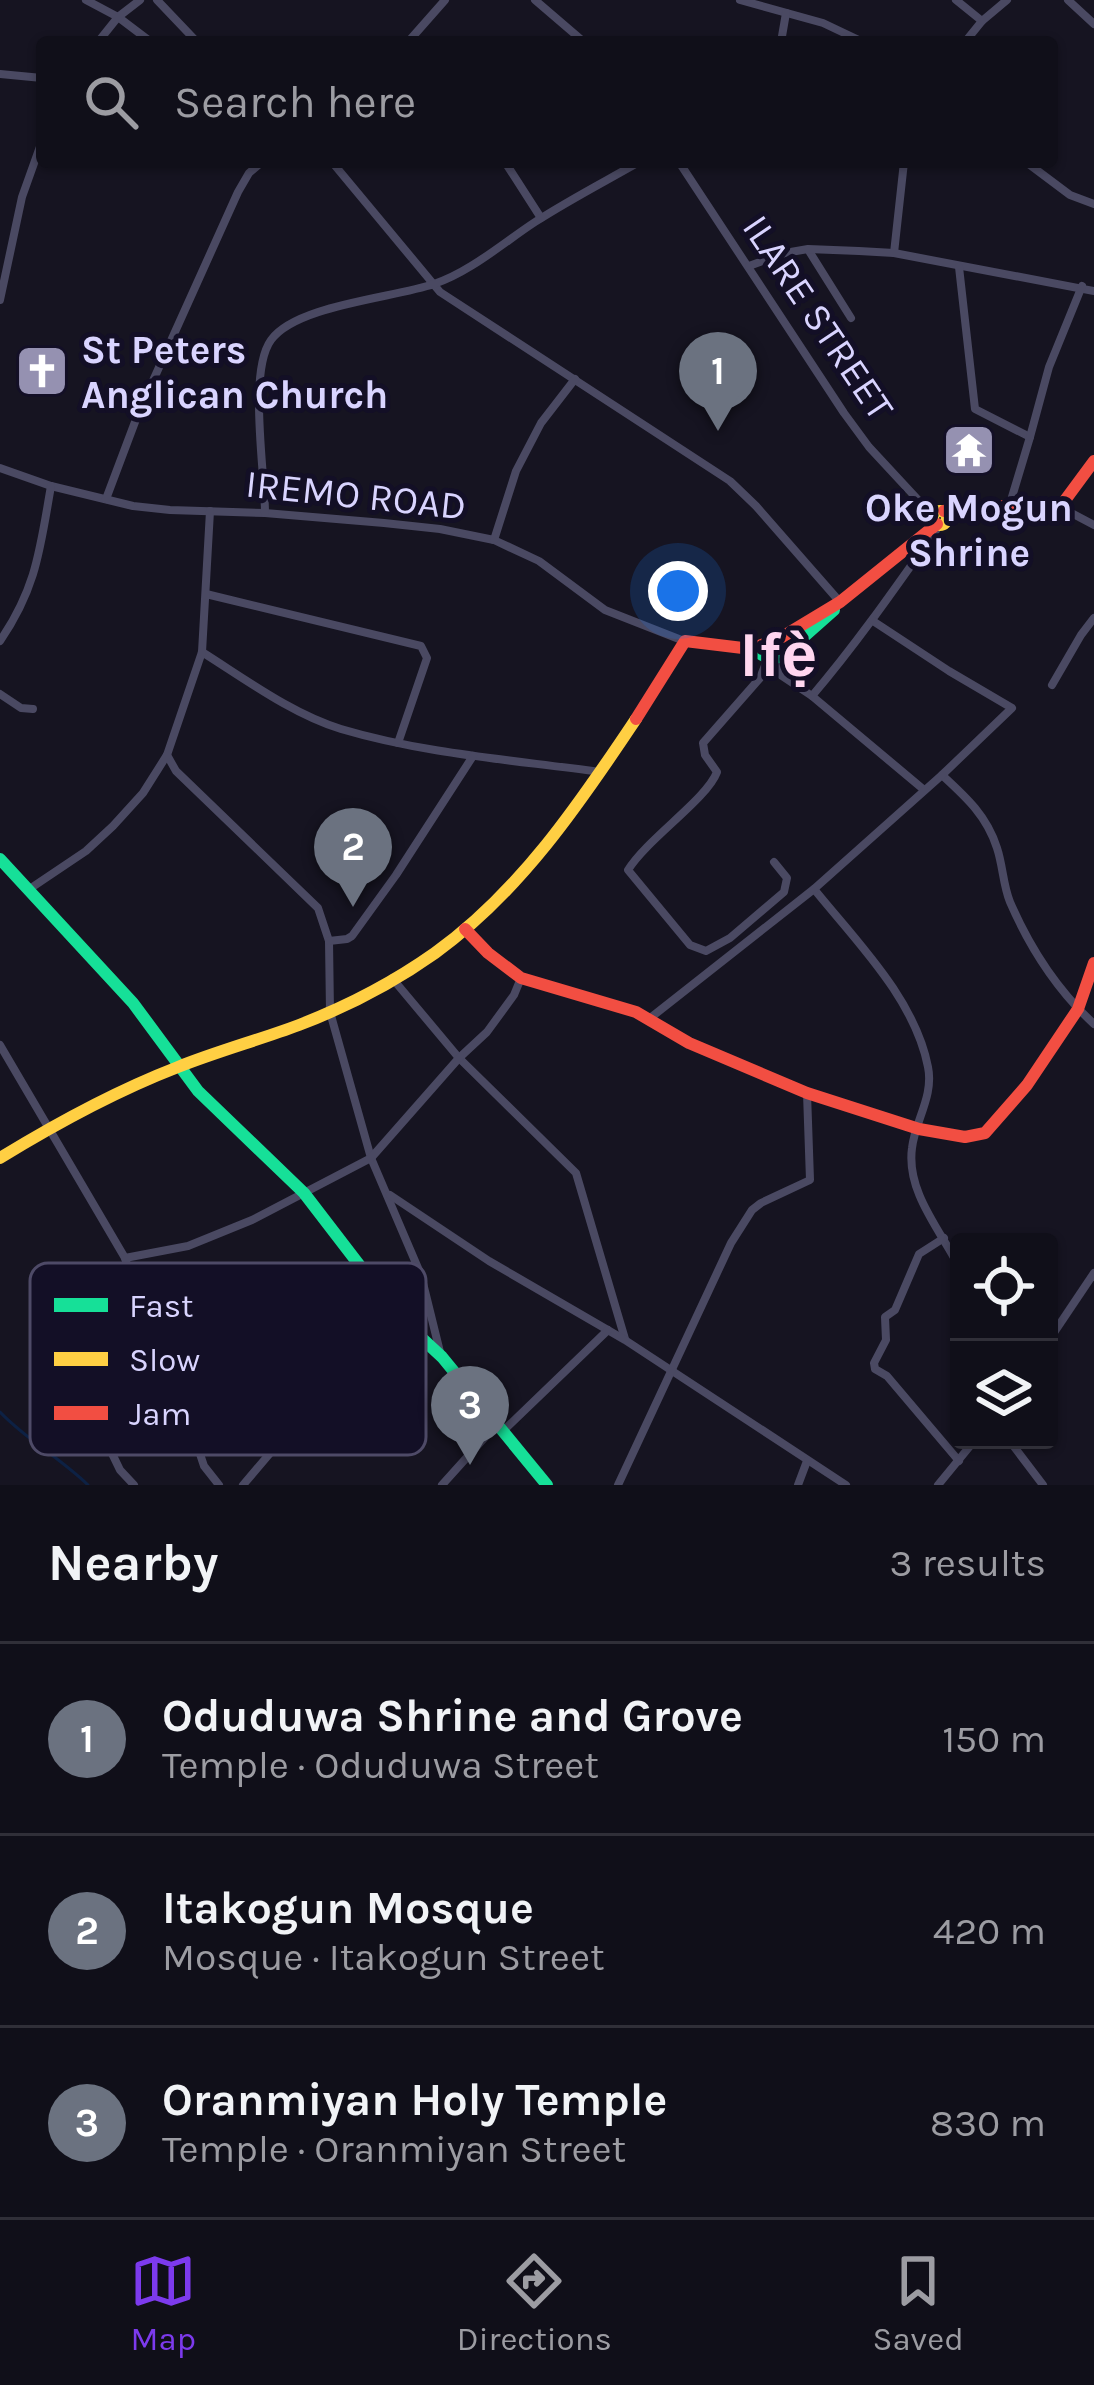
<!DOCTYPE html>
<html lang="en">
<head>
<meta charset="utf-8">
<style>
	body { margin:0; font-family:Karla,sans-serif; background:#191822; color:#f1f3f6 }
	.controls { position:absolute; right:36px; bottom:36px; display:grid; overflow:hidden; border-radius:12px; box-shadow:0 3px 9px #0004 }
	.controls button { width:108px; height:108px; display:grid; place-items:center; padding:0; border:0; border-bottom:3px solid #302f38; background:#100f19; color:#f1f3f6; font:60px sans-serif }
	.you { position:absolute; left:678px; top:591px; width:42px; height:42px; margin:-30px; border:9px solid #fff; border-radius:50%; background:#1a73e8; box-shadow:0 0 0 18px #1a73e833 }
	.badge { display:grid; place-items:center; width:78px; height:78px; border-radius:50%; background:#7c3aed; color:#fff; font-size:39px; font-weight:700 }
	.pin { position:absolute; translate:-50% -99px; filter:drop-shadow(0 3px 6px #0008) }
	.pin::after { content:''; position:absolute; top:63px; width:42px; height:36px; background:inherit; clip-path:polygon(0 0,100% 0,50% 100%) }
	.list { margin:0; padding:0; list-style:none }
	h2 { display:flex; justify-content:space-between; align-items:center; height:156px; margin:0; padding:0 48px; font-size:51px }
	h2 small { font-size:39px; font-weight:400; color:#9c9ca2 }
	.list li { display:grid; grid-template-columns:78px 1fr auto; gap:36px; align-items:center; box-sizing:border-box; height:192px; padding:0 48px; border-top:3px solid #302f38 }
	.list b { display:block; font-size:45px; white-space:nowrap }
	.list p { margin:0; font-size:39px; white-space:nowrap; color:#9c9ca2 }
	.list em { font-size:39px; font-style:normal; color:#9c9ca2 }
	.icon { flex:none; width:66px; height:66px; fill:none; stroke:currentColor; stroke-width:2; stroke-linecap:round; stroke-linejoin:round }
	.map { position:relative; flex:none; width:1094px; height:1485px; overflow:hidden }
	.search { position:absolute; background:#100f19; box-shadow:0 3px 9px #0004; left:36px; right:36px; top:36px; height:132px; display:flex; align-items:center; gap:30px; box-sizing:border-box; padding:0 42px; border-radius:12px; color:#9c9ca2; font-size:45px }
	.sheet { height:732px; background:#100f19 }
	nav { display:flex; justify-content:space-around; align-items:center; box-sizing:border-box; height:168px; border-top:3px solid #302f38; background:#100f19; font-size:33px; color:#9c9ca2 }
	nav a { display:grid; justify-items:center; gap:6px }
	nav .on { color:#7c3aed }
	.map>svg:first-child { display:block }
	.lines { fill:none; stroke-linecap:round; stroke-linejoin:round }
	.stream { stroke:#0d2144; stroke-width:3 }
	.street { stroke:#4a4962; stroke-width:8 }
	.fast { stroke:#16e098; stroke-width:12 }
	.slow { stroke:#ffcf43; stroke-width:12 }
	.jam { stroke:#f24e42; stroke-width:12 }
	.labels { text-anchor:middle; stroke-width:10; stroke-linejoin:round; paint-order:stroke }
	.street-label { font-size:39px; fill:#d9d4ff; stroke:#130f26 }
	.poi-label { font-size:39px; font-weight:bold; fill:#d9d4ff; stroke:#130f26; text-anchor:start }
	.town-label { font-size:63px; font-weight:bold; fill:#ffd6f0; stroke:#130f26 }
	.key { fill:#130f26; stroke:#4e4a67; stroke-width:3 }
	.key-label { font-size:33px; fill:#d9d4ff }
</style>
</head>
<body>
<div class="map">
<svg width="1094" height="1485" viewBox="0 0 1094 1485">
	<rect width="100%" height="100%" fill="#161421"/>
	<g class="lines">
		<!-- stream -->
		<path class="stream" d="M0 1412C27 1440 60 1458 88 1485"/>
		<!-- street -->
		<g class="street">
			<path d="M86 0 118 17 151 42"/>
			<path d="M157 0 197 42"/>
			<path d="M535 0 584 42"/>
			<path d="M740 0 823 23 863 42"/>
			<path d="M956 0 982 21"/>
			<path d="M1068 0 1094 24"/>
			<path d="M98 42 118 17 140 0"/>
			<path d="M408 42 445 0"/>
			<path d="M781 42 786 13"/>
			<path d="M965 42 982 21 1007 0"/>
			<path d="M0 74 42 78"/>
			<path d="M332 162 440 292 730 481 756 506 840 602"/>
			<path d="M505 162 541 218"/>
			<path d="M679 162 844 413 869 447 933 516"/>
			<path d="M1026 162 1070 195 1094 204"/>
			<path d="M809 251 851 318"/>
			<path d="M894 253 904 162"/>
			<path d="M749 266 785 253 808 249 859 251 894 253 1094 291"/>
			<path d="M959 267 975 409 1030 437 1009 507"/>
			<path d="M0 300 22 197 42 141"/>
			<path d="M1030 437 1049 367 1082 286"/>
			<path d="M0 468 51 486 133 506 170 510 265 513 384 523 440 529 494 540 539 561 605 610 684 641"/>
			<path d="M106 499 138 414 238 192 249 173 262 162"/>
			<path d="M1060 507 1094 525"/>
			<path d="M265 513C265 472 248 372 271 340 296 305 393 298 434 284 470 272 503 243 535 222 569 200 604 182 639 162"/>
			<path d="M494 540 516 471 541 423 575 379"/>
			<path d="M206 594 421 646 427 658 398 743"/>
			<path d="M0 641C37 587 40 548 51 486"/>
			<path d="M202 652C245 679 292 714 341 729 425 754 514 760 600 772"/>
			<path d="M768 658 760 678 703 743 705 755 717 772C707 799 647 839 628 870L690 945 706 951 730 938 784 892 787 878 774 862"/>
			<path d="M774 659 782 676 812 696"/>
			<path d="M1052 685 1081 635 1094 618"/>
			<path d="M0 694 21 708 33 709"/>
			<path d="M167 755 176 771 318 908 329 941 330 1012 371 1158 421 1275 441 1356"/>
			<path d="M942 775C966 797 987 816 997 848 1003 866 1003 885 1010 902 1030 948 1057 990 1094 1024"/>
			<path d="M923 789 812 696C858 642 898 584 939 526"/>
			<path d="M814 889C856 941 915 999 928 1067 934 1096 915 1121 912 1148 906 1192 941 1231 959 1267"/>
			<path d="M28 890 86 851 113 826 143 793 167 755 202 652 210 511"/>
			<path d="M329 941 347 939 352 936 396 875 473 756"/>
			<path d="M392 978 459 1058 576 1173 625 1339"/>
			<path d="M649 1019 814 889 942 775 1012 708 949 671 873 621"/>
			<path d="M0 1045 125 1258 141 1309 190 1424 204 1466 219 1485"/>
			<path d="M390 1195 489 1261 625 1340 846 1485"/>
			<path d="M944 1238 919 1254 895 1310 885 1317 886 1340 874 1363 875 1369 887 1376 959 1461"/>
			<path d="M125 1258 188 1246 252 1220 371 1158 459 1058 487 1032 514 995 521 978"/>
			<path d="M1049 1340 1094 1273"/>
			<path d="M90 1408 120 1470 134 1485"/>
			<path d="M502 1432 608 1330"/>
			<path d="M1009 1440 1043 1485"/>
			<path d="M243 1485 283 1438 400 1318"/>
			<path d="M442 1485 496 1425"/>
			<path d="M618 1485 731 1243 752 1210 761 1203 810 1180 807 1093"/>
			<path d="M798 1485 807 1461"/>
			<path d="M938 1485 975 1440"/>
		</g>
		<!-- fast -->
		<g class="fast">
			<path d="M751 649 768 658 781 657 834 610"/>
			<path d="M0 859 133 1003 198 1091 304 1193 400 1318 442 1357 547 1485"/>
		</g>
		<!-- slow -->
		<g class="slow">
			<circle cx="940" cy="518" r="7"/>
			<path d="M0 1158C57 1123 116 1091 178 1067 218 1051 259 1040 299 1025 346 1007 394 982 435 953 519 893 580 803 636 719"/>
		</g>
		<!-- jam -->
		<g class="jam">
			<path d="M944 511 971 506 1060 507 1094 461"/>
			<path d="M636 719 685 641 751 649 782 637 840 602 937 524"/>
			<path d="M465 929 488 953 521 978 636 1012 689 1043 807 1093 919 1129 965 1137 985 1133 1027 1085 1078 1009 1094 963"/>
		</g>
	</g>
	<!-- icons -->
	<defs>
		<g id="church-square" transform="scale(2.7)"><rect x="-9" y="-9" width="18" height="18" rx="4" fill="#9591b1" stroke="#130f26"/><path d="M-1.2-6h2.4v3.5h3.3v2.4h-3.3V6h-2.4V-.1h-3.3v-2.4h3.3Z" fill="#fff"/></g>
		<g id="temple-square" transform="scale(2.7)"><rect x="-9" y="-9" width="18" height="18" rx="4" fill="#9591b1" stroke="#130f26"/><path d="M0-6L5-2H3V0L6.5 2.5H4V6H1.5V3h-3V6H-4V2.5H-6.5L-3 0V-2H-5Z" fill="#fff"/></g>
	</defs>
	<g fill-rule="evenodd">
		<use href="#church-square" x="42" y="371"/>
		<use href="#temple-square" x="969" y="450"/>
	</g>
	<g class="labels">
		<!-- street labels -->
		<g class="street-label">
			<text transform="translate(819 317) rotate(56)" y="14">ILARE STREET</text>
			<text transform="translate(356 494) rotate(6)" y="14">IREMO ROAD</text>
		</g>
		<!-- poi labels -->
		<g class="poi-label">
			<text x="81" y="363">St Peters<tspan x="81" dy="45">Anglican Church</tspan></text>
			<text x="969" y="521" text-anchor="middle">Oke Mogun<tspan x="969" dy="45">Shrine</tspan></text>
		</g>
		<!-- town labels -->
		<g class="town-label">
			<text x="778" y="676">Ifẹ̀</text>
		</g>
	</g>
	<!-- legend -->
	<rect x="30" y="1263" width="396" height="192" rx="18" class="key"/>
	<rect x="54" y="1298" width="54" height="14" fill="#16e098"/>
	<rect x="54" y="1352" width="54" height="14" fill="#ffcf43"/>
	<rect x="54" y="1406" width="54" height="14" fill="#f24e42"/>
	<g class="key-label">
		<text x="129" y="1317">Fast</text>
		<text x="129" y="1371">Slow</text>
		<text x="129" y="1425">Jam</text>
	</g>
</svg>
<div class="controls">
<button><svg class="icon" aria-label="locate" viewBox="0 0 24 24"><circle cx="12" cy="12" r="6"/><path d="M12 2v4M12 18v4M2 12h4M18 12h4"/></svg></button>
<button><svg class="icon" aria-label="layers" viewBox="0 0 24 24"><path d="M12 4l9 5-9 5-9-5zM3 14l9 5 9-5"/></svg></button>
</div>
<div class="you"></div>
<div class="pin badge" style="left:718px;top:431px;background:#6b7280">1</div>
<div class="pin badge" style="left:353px;top:907px;background:#6b7280">2</div>
<div class="pin badge" style="left:470px;top:1465px;background:#6b7280">3</div>
<div class="search"><svg class="icon" aria-label="search" viewBox="0 0 24 24"><circle cx="10" cy="10" r="6"/><path d="M15 15l6 6"/></svg>Search here</div>
</div>
<section class="sheet">
<h2>Nearby<small>3 results</small></h2>
<ul class="list">
<li><span class="badge" style="background:#6b7280">1</span><div><b>Oduduwa Shrine and Grove</b><p>Temple · Oduduwa Street</p></div><em>150 m</em></li>
<li><span class="badge" style="background:#6b7280">2</span><div><b>Itakogun Mosque</b><p>Mosque · Itakogun Street</p></div><em>420 m</em></li>
<li><span class="badge" style="background:#6b7280">3</span><div><b>Oranmiyan Holy Temple</b><p>Temple · Oranmiyan Street</p></div><em>830 m</em></li>
</ul>
</section>
<nav>
<a class="on"><svg class="icon" aria-label="map" viewBox="0 0 24 24"><path d="M3 6l6-2 6 2 6-2v14l-6 2-6-2-6 2zM9 4v14M15 6v14"/></svg>Map</a>
<a><svg class="icon" aria-label="directions" viewBox="0 0 24 24"><path d="M12 3l9 9-9 9-9-9zM9 14v-3h6M13 9l2 2-2 2"/></svg>Directions</a>
<a><svg class="icon" aria-label="saved" viewBox="0 0 24 24"><path d="M7 4h10v16l-5-4-5 4z"/></svg>Saved</a>
</nav>
</body>
</html>
